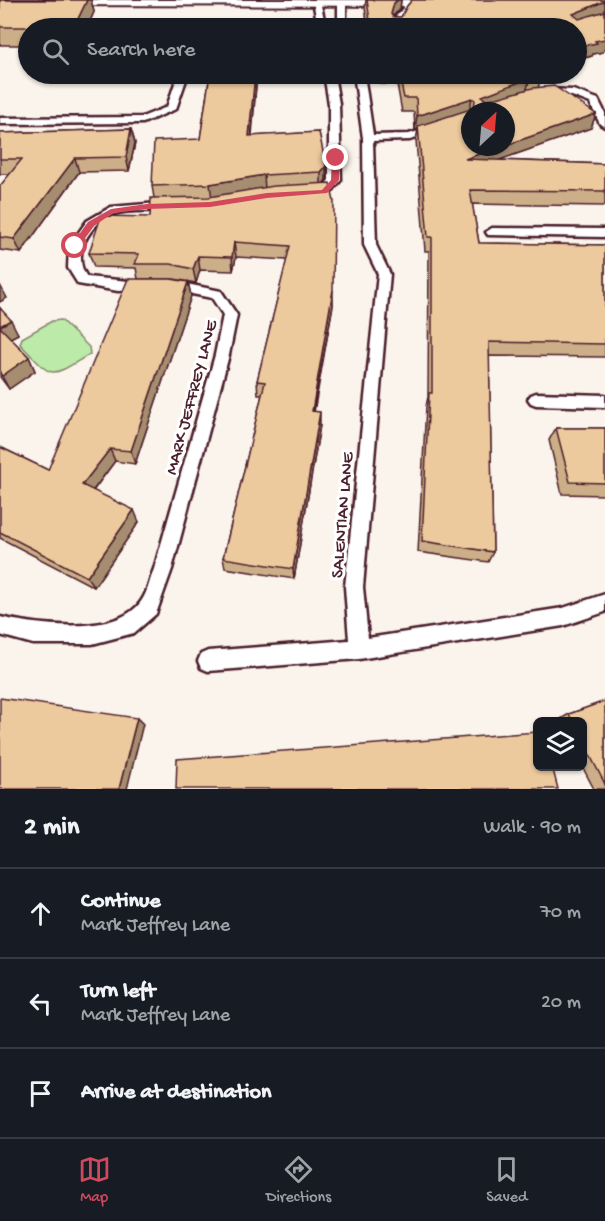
<!DOCTYPE html>
<html lang="en">
<head>
<meta charset="utf-8">
<style>
	body { margin:0; font-family:"Gochi Hand",sans-serif; background:#20242c; color:#f1f3f6 }
	.controls { position:absolute; right:18px; bottom:18px; display:grid; overflow:hidden; border-radius:9px; box-shadow:0 2px 4px #0004 }
	.controls button { width:54px; height:54px; display:grid; place-items:center; padding:0; border:0; border-bottom:2px solid #363941; background:#171b24; color:#f1f3f6; font:30px sans-serif }
	.compass { position:absolute; left:461px; top:102px; width:54px; height:54px; border-radius:50%; background:#171b24; box-shadow:0 2px 4px #0004; rotate:26deg }
	.stop { position:absolute; width:18px; height:18px; margin:-14px; border:4px solid #d1495b; border-radius:50%; background:#fff }
	.stop.end { background:#d1495b; border-color:#fff; box-shadow:0 2px 6px #0008 }
	.list { margin:0; padding:0; list-style:none }
	h2 { display:flex; justify-content:space-between; align-items:center; height:78px; margin:0; padding:0 24px; font-size:26px }
	h2 small { font-size:20px; font-weight:400; color:#9ea1a6 }
	.list li { display:grid; grid-template-columns:39px 1fr auto; gap:18px; align-items:center; box-sizing:border-box; height:90px; padding:0 24px; border-top:2px solid #363941 }
	.list b { display:block; font-size:22px; white-space:nowrap }
	.list p { margin:0; font-size:20px; white-space:nowrap; color:#9ea1a6 }
	.list em { font-size:20px; font-style:normal; color:#9ea1a6 }
	.icon { flex:none; width:33px; height:33px; fill:none; stroke:currentColor; stroke-width:2; stroke-linecap:round; stroke-linejoin:round }
	.map { position:relative; flex:none; width:605px; height:789px; overflow:hidden }
	.search { position:absolute; background:#171b24; box-shadow:0 2px 4px #0004; left:18px; right:18px; top:18px; height:66px; display:flex; align-items:center; gap:15px; box-sizing:border-box; padding:0 21px; border-radius:33px; color:#9ea1a6; font-size:22px }
	.sheet { height:348px; background:#171b24 }
	nav { display:flex; justify-content:space-around; align-items:center; box-sizing:border-box; height:84px; border-top:2px solid #363941; background:#171b24; font-size:16px; color:#9ea1a6 }
	nav a { display:grid; justify-items:center; gap:3px }
	nav .on { color:#d1495b }
	.map>svg:first-child { display:block }
	.green { fill:#bceaa8; stroke:#83846a; stroke-width:1.5 }
	.lines { fill:none; stroke-linecap:round; stroke-linejoin:round }
	.service-casing { stroke:#4a1f2b; stroke-width:5 }
	.minor-casing { stroke:#4a1f2b; stroke-width:4 }
	.service { fill:#fff; fill-rule:evenodd }
	.minor { fill:#fff; fill-rule:evenodd }
	.wall { fill:#ccae88; stroke:#4a1f2b; stroke-width:1.5 }
	.shaded-wall { fill:#a68d6f; stroke:#4a1f2b; stroke-width:1.5 }
	.building { fill:#edca9e; stroke:#4a1f2b; stroke-width:1.5 }
	.route { fill:#d1495b }
	.labels { text-anchor:middle; stroke-width:6; stroke-linejoin:round; paint-order:stroke }
	.street-label { font-size:18px; fill:#4a1f2b; stroke:#fff }
</style>
</head>
<body>
<div class="map">
<svg width="605" height="789" viewBox="0 0 605 789">
	<rect width="100%" height="100%" fill="#fbf4ec"/>
	<filter id="ink" filterUnits="userSpaceOnUse"><feTurbulence type="fractalNoise" baseFrequency=".0167" numOctaves="2"/><feDisplacementMap in="SourceGraphic" scale="12" xChannelSelector="R" yChannelSelector="G"/><feConvolveMatrix kernelMatrix="1 2 1 2 8 2 1 2 1" color-interpolation-filters="sRGB"/></filter>
	<g filter="url(#ink)">
		<!-- green -->
		<path class="green" d="M61 320 89 347 90 354C47 379 55 380 20 344L22 338 52 321Z"/>
		<g class="lines">
			<!-- service casing -->
			<g class="service-casing">
				<g id="service">
					<path d="M313 0 320 1 326 28H318Z"/>
					<rect x="338" y="0" width="8" height="28"/>
					<path d="M402 0H408L412 8 403 18 400 28H392L395 17 404 8Z"/>
					<path d="M178 74H188L176 109 143 123 0 124V118L142 117 167 107Z"/>
					<path d="M324 74H334L339 104 341 180 329 195 313 196 307 192 309 189 322 188 329 180V104Z"/>
					<path d="M354 74H364L373 135 409 134 470 114V120L410 140 373 141 376 245 390 274 363 587 368 638 563 608 605 594V612L563 626 359 659 208 671 201 668 198 661 201 654 208 651 349 640 345 587 378 274 364 245 363 138Z"/>
					<path d="M546 89 573 90 598 99 605 113V127L600 124 590 103 572 96 543 94V90Z"/>
					<path d="M170 202 176 206 174 209C155 213 132 208 114 214 89 223 71 255 87 277L150 283 152 286 150 289 118 291 78 284 68 268 69 246 87 221 111 207Z"/>
					<path d="M492 228 605 229V237L488 235 486 232Z"/>
					<path d="M172 281 221 291 237 315 229 355 172 569 156 614 134 633 92 644H33L0 635V617C36 625 119 637 142 600 148 591 150 579 154 569L215 355 223 315 212 298 167 289 165 286 167 283Z"/>
					<path d="M536 393 605 395V407L536 405 531 403 528 399 531 395Z"/>
				</g>
			</g>
			<!-- minor casing -->
			<g class="minor-casing">
				<path id="minor" d="M0 0H462L463 1 460 5 454 6 0 5Z"/>
			</g>
			<!-- service -->
			<use href="#service" class="service"/>
			<!-- minor -->
			<use href="#minor" class="minor"/>
		</g>
		<!-- wall -->
		<g class="wall">
			<path d="M0 0H91L94 12 87 28H28V45H0Z"/>
			<path d="M366 0H401L400 9 393 16V17H401L407 6 412 0H605V48L603 52 593 54 592 56 576 60V28H368L365 8Z"/>
			<path d="M210 74H257L252 136 319 132 326 180 324 183 333 305 314 412 320 425 294 579 225 568 223 558 262 395H258L257 381 287 260 236 257 233 271 200 270 196 283 174 279H138L136 268 94 267 89 253 150 217 154 198 152 186 200 139Z"/>
			<path d="M379 74H540H537L541 77 538 88 596 114 591 128 499 160 605 164V206L472 204 479 243 605 245V357L489 356 493 552 488 562 418 552 426 406 428 397 429 251H425L416 140 418 129 415 130 414 112H402L397 84H381Z"/>
			<path d="M131 129 135 143 129 171 79 172 21 253 0 250V186L10 174H0V133Z"/>
			<path d="M188 282 191 296 135 464 115 461 93 491 139 522 94 587 0 538V447L48 470Z"/>
			<path d="M0 308 18 334 10 338 29 357 35 371 9 389 0 377Z"/>
			<path d="M556 428H605V495L562 494 549 440Z"/>
			<path d="M605 701V789H594L582 766V722H560L559 720 569 714Z"/>
		</g>
		<!-- shaded-wall -->
		<g class="shaded-wall">
			<path d="M87 0H91L94 12 87 28H74V27Z"/>
			<path d="M398 0H401L400 9 393 16 391 14 394 3Z"/>
			<path d="M605 1V13L569 27 573 14Z"/>
			<path d="M605 36V48L603 52 593 54 592 56 576 60V47L595 41Z"/>
			<path d="M255 74H257L250 150 249 136Z"/>
			<path d="M530 78 526 92 479 110 482 96Z"/>
			<path d="M472 98 469 112 415 130 417 116Z"/>
			<path d="M596 114 591 128 462 173 465 159 499 147H506V145Z"/>
			<path d="M131 129 135 143 129 171 126 157Z"/>
			<path d="M75 158 79 172 21 253 14 239Z"/>
			<path d="M326 166V180L321 187V172Z"/>
			<path d="M264 175 265 190 212 199 210 184Z"/>
			<path d="M234 242 236 257 233 271 232 257Z"/>
			<path d="M198 256 200 270 196 283 193 269Z"/>
			<path d="M188 282 191 296 135 464 131 451Z"/>
			<path d="M0 285 7 298 0 302Z"/>
			<path d="M333 290V305L311 424 312 411Z"/>
			<path d="M11 320 18 334 7 340 0 326Z"/>
			<path d="M29 357 35 371 9 389 2 376Z"/>
			<path d="M320 412V425L294 579 293 569Z"/>
			<path d="M110 449 115 461 88 497 82 485Z"/>
			<path d="M134 510 139 522 94 587 87 577Z"/>
			<path d="M137 718 143 724 127 789H119Z"/>
		</g>
		<!-- building -->
		<g class="building">
			<path d="M0 0H87L74 27H0Z"/>
			<path d="M367 0H398L394 3 391 14 393 17H401L407 6 412 0H605V1L573 14 579 19 605 11V36H604L605 37V39L595 41 597 43 576 47V28H371Z"/>
			<path d="M210 74H255L249 136 319 132 326 166 321 172 264 175 210 184 152 186 154 141 200 139Z"/>
			<path d="M399 74H536L541 77 530 78 482 96 484 99 497 98 532 88 554 86 596 114 506 145V111H470V147H499L465 159 605 164V191L470 190 479 243 605 245V344L489 342 493 552 422 541 429 393H432V237H428L418 126 474 108 475 100 472 98 417 116 416 98H404Z"/>
			<path d="M131 129 126 157 75 158 14 239 0 237V186L22 159H0V133Z"/>
			<path d="M330 183 334 201 333 290 312 411 320 412 293 569 223 558 265 382 257 381 290 246 234 242 232 257 198 256 193 269 171 264H135L139 254 89 253 101 216 150 217 151 198 209 197 274 186Z"/>
			<path d="M128 279H171L188 282 131 451 110 449 82 485 134 510 87 577 0 532V447L48 470Z"/>
			<path d="M0 308 11 320 0 326Z"/>
			<path d="M0 327 29 357 2 376 0 373Z"/>
			<path d="M556 428H605V483L570 482Z"/>
			<path d="M0 698 137 718 119 789H0Z"/>
			<path d="M605 701V784L582 740V722H573L569 714Z"/>
			<path d="M537 732V766H552L558 789H176L177 759Z"/>
		</g>
	</g>
	<!-- route -->
	<path class="route" d="M336 156 340 158 339 180 327 193 267 198 210 207 147 209 113 213 94 226 78 248 71 246 88 222 111 209 147 204 210 202 267 193 322 190 331 180 332 158Z"/>
	<g class="labels">
		<!-- street labels -->
		<g class="street-label">
			<text transform="translate(190 397) rotate(-75)" y="6">MARK JEFFREY LANE</text>
			<text transform="translate(341 515) rotate(-85)" y="6">SALENTIAN LANE</text>
		</g>
	</g>
</svg>
<div class="controls">
<button><svg class="icon" aria-label="layers" viewBox="0 0 24 24"><path d="M12 4l9 5-9 5-9-5zM3 14l9 5 9-5"/></svg></button>
</div>
<svg class="compass" viewBox="-18 -18 36 36"><path d="M0-13l5 13h-10z" fill="#e53935"/><path d="M0 13l5-13h-10z" fill="#9ea1a6"/></svg>
<div class="stop" style="left:75px;top:246px"></div>
<div class="stop end" style="left:336px;top:158px"></div>
<div class="search"><svg class="icon" aria-label="search" viewBox="0 0 24 24"><circle cx="10" cy="10" r="6"/><path d="M15 15l6 6"/></svg>Search here</div>
</div>
<section class="sheet">
<h2>2 min<small>Walk · 90 m</small></h2>
<ul class="list">
<li><svg class="icon" aria-label="ahead" viewBox="0 0 24 24"><path d="M12 20V5M6 11l6-6 6 6"/></svg><div><b>Continue</b><p>Mark Jeffrey Lane</p></div><em>70 m</em></li>
<li><svg class="icon" aria-label="left" viewBox="0 0 24 24"><path d="M17 20v-9H6M10 6l-5 5 5 5"/></svg><div><b>Turn left</b><p>Mark Jeffrey Lane</p></div><em>20 m</em></li>
<li><svg class="icon" aria-label="arrive" viewBox="0 0 24 24"><path d="M6 21V4h12l-3 4 3 4H6"/></svg><div><b>Arrive at destination</b></div></li>
</ul>
</section>
<nav>
<a class="on"><svg class="icon" aria-label="map" viewBox="0 0 24 24"><path d="M3 6l6-2 6 2 6-2v14l-6 2-6-2-6 2zM9 4v14M15 6v14"/></svg>Map</a>
<a><svg class="icon" aria-label="directions" viewBox="0 0 24 24"><path d="M12 3l9 9-9 9-9-9zM9 14v-3h6M13 9l2 2-2 2"/></svg>Directions</a>
<a><svg class="icon" aria-label="saved" viewBox="0 0 24 24"><path d="M7 4h10v16l-5-4-5 4z"/></svg>Saved</a>
</nav>
</body>
</html>
